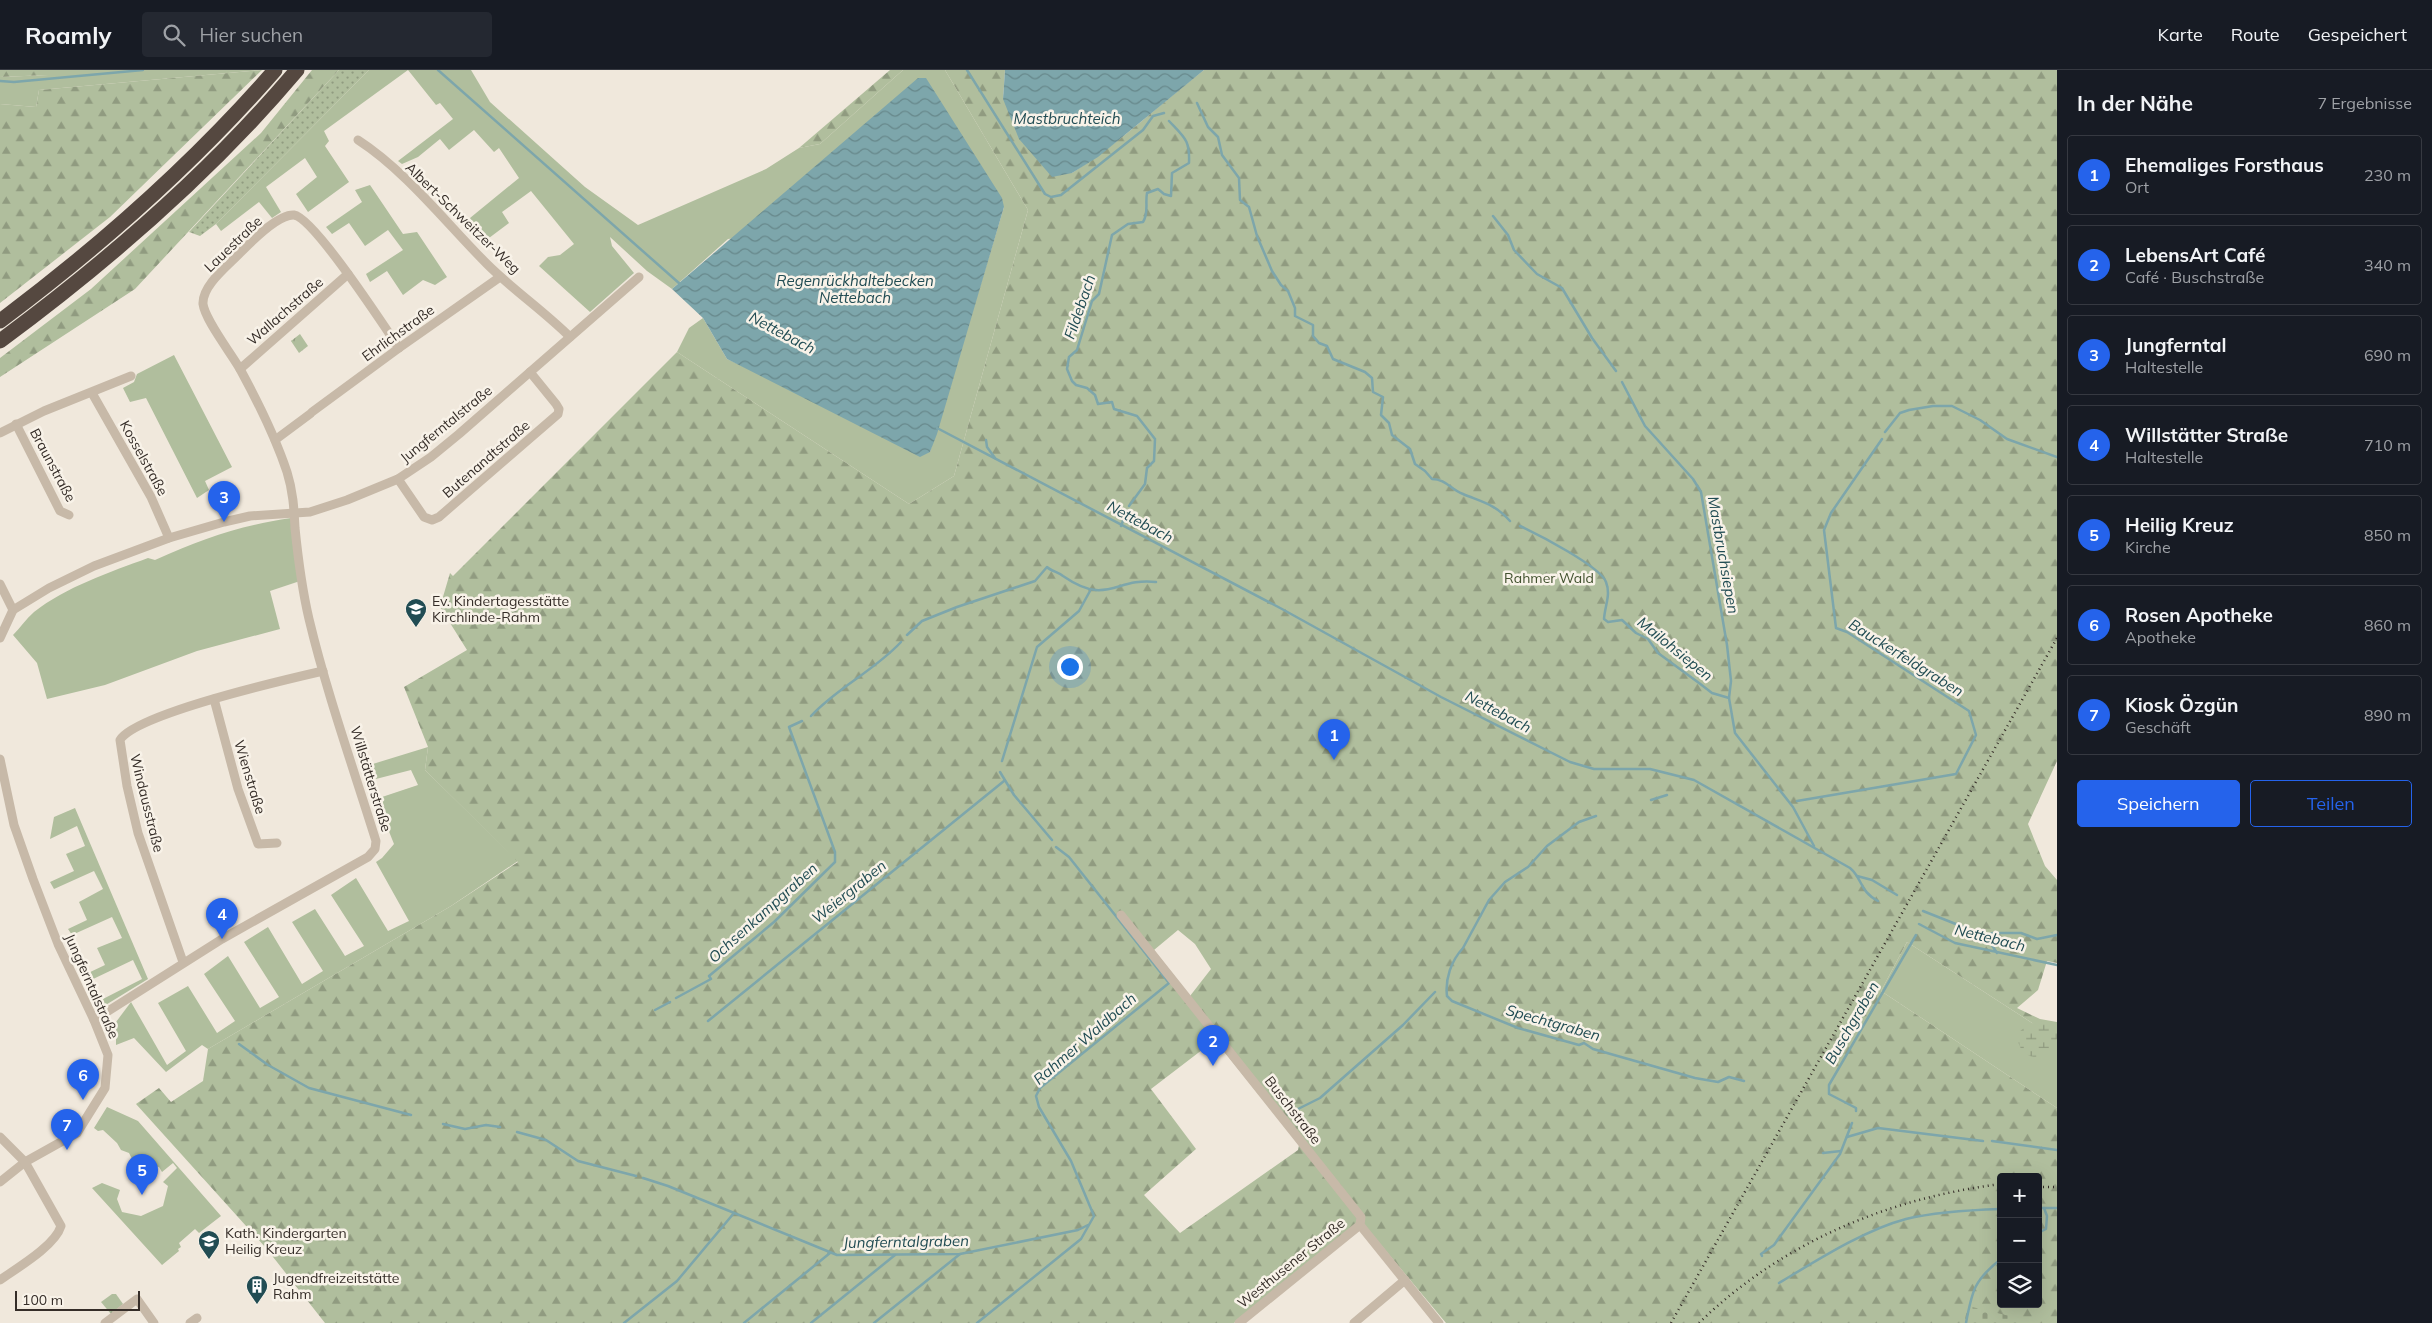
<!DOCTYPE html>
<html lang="de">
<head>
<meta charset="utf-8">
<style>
	body { margin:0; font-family:Mulish,sans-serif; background:#242831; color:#f1f3f6 }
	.controls { position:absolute; right:15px; bottom:15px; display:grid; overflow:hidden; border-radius:5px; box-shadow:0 5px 20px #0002 }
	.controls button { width:45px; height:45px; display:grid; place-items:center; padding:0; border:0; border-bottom:1px solid #363941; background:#171b24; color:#f1f3f6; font:25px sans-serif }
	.scale { position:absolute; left:15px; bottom:12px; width:125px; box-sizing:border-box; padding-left:5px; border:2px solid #352d28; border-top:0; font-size:14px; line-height:18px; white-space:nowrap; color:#352d28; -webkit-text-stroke:4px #f8f2e8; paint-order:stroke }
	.you { position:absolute; left:1069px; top:596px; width:18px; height:18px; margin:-12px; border:4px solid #fff; border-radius:50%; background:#1a73e8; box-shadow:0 0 0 8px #1a73e833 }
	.badge { display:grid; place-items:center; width:32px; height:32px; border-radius:50%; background:#2563eb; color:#fff; font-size:16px; font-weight:700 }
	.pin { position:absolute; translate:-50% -41px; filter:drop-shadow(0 1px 2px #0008) }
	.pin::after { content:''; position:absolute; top:26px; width:18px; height:15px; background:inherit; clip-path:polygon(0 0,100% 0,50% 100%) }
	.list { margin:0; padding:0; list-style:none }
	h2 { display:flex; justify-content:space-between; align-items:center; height:65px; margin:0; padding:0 20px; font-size:21px }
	h2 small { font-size:16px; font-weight:400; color:#9ea1a6 }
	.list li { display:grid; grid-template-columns:32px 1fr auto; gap:15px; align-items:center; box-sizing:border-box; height:80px; margin:0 10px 10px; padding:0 10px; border:1px solid #363941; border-radius:5px }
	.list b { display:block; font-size:19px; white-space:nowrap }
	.list p { margin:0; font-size:16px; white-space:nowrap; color:#9ea1a6 }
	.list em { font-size:16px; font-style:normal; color:#9ea1a6 }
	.actions { display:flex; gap:10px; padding:15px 20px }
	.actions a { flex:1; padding:11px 0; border:1px solid #2563eb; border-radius:5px; text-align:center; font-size:18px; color:#2563eb }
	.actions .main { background:#2563eb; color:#fff }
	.icon { flex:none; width:28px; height:28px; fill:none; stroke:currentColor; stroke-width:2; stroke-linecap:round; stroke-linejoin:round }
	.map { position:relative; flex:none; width:2057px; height:1253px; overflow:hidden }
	header { display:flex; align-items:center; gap:30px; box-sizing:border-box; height:70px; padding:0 25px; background:#171b24; border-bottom:1px solid #363941 }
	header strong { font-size:24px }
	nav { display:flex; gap:28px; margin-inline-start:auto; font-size:18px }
	.search { width:350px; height:45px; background:#242831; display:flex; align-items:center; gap:12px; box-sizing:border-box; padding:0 18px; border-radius:5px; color:#9ea1a6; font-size:19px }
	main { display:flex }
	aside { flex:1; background:#171b24 }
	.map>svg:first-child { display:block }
	.grass { fill:#b0be9d }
	.forest { fill:url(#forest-firs); fill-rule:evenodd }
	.wetland { fill:url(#wetland-marsh) }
	.cemetery { fill:url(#cemetery-stones) }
	.park { fill:url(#park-tufts) }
	.garden { fill:url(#garden-dots) }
	.water { fill:url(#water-waves) }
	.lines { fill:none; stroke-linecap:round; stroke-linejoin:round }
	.stream { stroke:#7da6ab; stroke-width:2.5 }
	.street { stroke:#c7b9a8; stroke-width:9 }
	.highway { stroke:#554840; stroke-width:15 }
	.rail { stroke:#352d28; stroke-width:2.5; stroke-dasharray:1 4; stroke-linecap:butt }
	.labels { text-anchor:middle; stroke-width:5; stroke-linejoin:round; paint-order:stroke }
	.street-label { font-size:14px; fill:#352d28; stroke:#f8f2e8 }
	.park-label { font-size:14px; fill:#41512e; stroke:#f8f2e8 }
	.poi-label { font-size:14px; fill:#352d28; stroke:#f8f2e8; text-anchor:start }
	.water-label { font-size:15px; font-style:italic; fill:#214c53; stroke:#f8f2e8 }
</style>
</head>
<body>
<header>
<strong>Roamly</strong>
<div class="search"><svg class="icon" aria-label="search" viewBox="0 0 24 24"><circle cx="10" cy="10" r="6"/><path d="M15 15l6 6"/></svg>Hier suchen</div>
<nav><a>Karte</a><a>Route</a><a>Gespeichert</a></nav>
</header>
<main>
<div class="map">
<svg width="2057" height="1253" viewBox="0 0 2057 1253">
	<defs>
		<pattern id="forest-firs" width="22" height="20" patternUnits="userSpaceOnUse" patternTransform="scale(1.25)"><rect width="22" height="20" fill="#b0be9d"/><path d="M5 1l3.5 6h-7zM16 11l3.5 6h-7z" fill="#909b80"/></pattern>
		<pattern id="wetland-marsh" width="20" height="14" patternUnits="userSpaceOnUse" patternTransform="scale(1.25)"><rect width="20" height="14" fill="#b0be9d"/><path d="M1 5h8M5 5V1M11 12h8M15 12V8" fill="none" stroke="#909b80"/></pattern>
		<pattern id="cemetery-stones" width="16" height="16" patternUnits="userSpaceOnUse" patternTransform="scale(1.25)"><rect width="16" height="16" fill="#b0be9d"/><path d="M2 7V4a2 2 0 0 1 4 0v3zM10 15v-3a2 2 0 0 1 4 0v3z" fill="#909b80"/></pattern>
		<pattern id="park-tufts" width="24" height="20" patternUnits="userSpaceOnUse" patternTransform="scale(1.25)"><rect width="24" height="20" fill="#b0be9d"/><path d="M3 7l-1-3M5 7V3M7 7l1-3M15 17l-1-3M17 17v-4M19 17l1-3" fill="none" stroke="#909b80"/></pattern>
		<pattern id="garden-dots" width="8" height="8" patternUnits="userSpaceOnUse" patternTransform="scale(1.25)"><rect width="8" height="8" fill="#b0be9d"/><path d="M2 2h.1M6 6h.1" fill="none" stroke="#909b80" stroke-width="1.8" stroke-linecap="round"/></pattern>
		<pattern id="water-waves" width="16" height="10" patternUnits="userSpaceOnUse" patternTransform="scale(1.25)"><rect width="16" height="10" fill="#7da6ab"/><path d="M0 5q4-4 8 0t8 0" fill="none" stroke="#67888b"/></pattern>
	</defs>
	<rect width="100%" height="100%" fill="#f0e8dc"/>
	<!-- grass -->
	<g class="grass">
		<path d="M48 0H262L39 20 36 37 0 34V7L48 5Z"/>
		<path d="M369 0H471L490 32 585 117 638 155 766 99 799 78 820 74 903 0H945L1028 140 954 406 909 434 677 282 689 258 703 248 727 289 930 382 1004 137 728 169 672 219 647 201 610 167 612 176 634 203 590 242 539 196 548 187 560 185 574 174 531 121 502 142 509 153 485 171 470 148 519 108 499 78 494 82 474 60 449 80 440 69 418 87 402 94 398 91 453 49 440 33 436 35 408 0 324 61 329 71 325 76 349 112 308 142 296 124 317 107 305 88 266 117 281 142 272 148 259 132 221 161 216 154Z"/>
		<path d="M370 115 403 164 417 162 447 207 435 215 423 210 403 225 387 201 370 212 366 204 403 180 388 160 365 176 349 153 332 164 326 157 362 132 355 120Z"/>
		<path d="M174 285 232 397 205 411 209 420 197 428 146 328 130 332 123 318 134 312 137 304Z"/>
		<path d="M291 448 300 511 270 521 280 559 197 581 105 615 47 629 37 593 13 565C20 558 26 549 34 542 66 517 110 502 148 488L155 490C204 468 238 456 291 448Z"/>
		<path d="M428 677 425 700 518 791 451 836 208 979 202 975 166 1002 134 968 116 975V952L131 932 167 995 186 981 158 933 188 916 217 963 235 951 204 904 228 886 260 938 279 927 244 872 268 857 302 914 323 901 292 852 315 839 345 886 364 876 331 825 356 808 388 861 409 851 376 792 382 788 394 774 376 729 418 715 411 700 368 711 363 697Z"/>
		<path d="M75 738 148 909 104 936 101 930 142 909 133 890 91 910 86 904 105 895 97 878 122 868 112 847 72 865 68 859 87 850 79 832 103 819 94 801 54 819 50 812 74 801 66 784 85 776 77 756 50 769 54 747Z"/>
		<path d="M1907 872 2057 969V1038L1881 921Z"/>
		<path d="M107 1037 138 1051 221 1146 199 1163 195 1159 179 1173 181 1177 178 1179 179 1181 162 1195 92 1118 102 1113 120 1120 117 1129 122 1142 141 1146 163 1136 168 1116 163 1112 177 1098 173 1093 162 1102 159 1097 145 1094 136 1097 129 1083 121 1080 117 1073 103 1060 98 1061 94 1058Z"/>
	</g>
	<!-- forest -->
	<g class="forest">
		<path d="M0 0H48L49 5 0 7Z"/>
		<path d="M262 0 110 147 0 233V34L36 37 39 20Z"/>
		<path d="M312 0H339L135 219 0 307V288L91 219 261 63Z"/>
		<path d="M890 0H903L820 74 799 78Z"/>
		<path d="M945 0H1005L1003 29 1072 103C1120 73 1160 34 1204 0H2057V691L2028 754 2045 796 2057 810V893L2047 891 2038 920 2017 938 2040 949 2057 952V969L1907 872 1881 921 2057 1038V1253H1446L1361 1151 1234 1253H325L266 1178 136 1034 159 1018 171 1032 203 1011 208 979 451 836 518 792 425 700 428 677 404 617 467 580 440 537 450 503 453 506 677 282 909 434 954 406 1028 140ZM1178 860 1195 874 1211 899 1190 926 1154 880ZM1215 970 1299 1075 1298 1080 1180 1163 1144 1125 1196 1079 1151 1019ZM2001 1107H2038V1234H2001Z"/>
	</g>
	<!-- wetland -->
	<path class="wetland" d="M2040 951 2052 952 2057 959V977C2039 992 2019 991 2017 964L2027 955Z"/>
	<!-- cemetery -->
	<path class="cemetery" d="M1968 1236 2022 1249 2021 1253H1964Z"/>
	<!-- park -->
	<g class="park">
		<path d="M300 264 308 276 299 283 291 271Z"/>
		<path d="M112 1224H116L123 1234 111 1244 101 1232Z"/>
	</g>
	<!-- garden -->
	<path class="garden" d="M339 0H369L216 154 200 166 189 162Z"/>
	<!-- water -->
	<g class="water">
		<path d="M1005 0H1204L1098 87 1072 103 1052 107 1019 69 1003 29Z"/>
		<path d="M918 8H926L1002 128 1004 137 937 364 930 382 920 387 727 289 703 248 672 219Z"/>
	</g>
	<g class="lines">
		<!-- stream -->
		<g class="stream">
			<path d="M438 0 680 214"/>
			<path d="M967 0 1045 124 1051 127 1061 125 1143 60 1153 46 1164 43"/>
			<path d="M0 11 14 12 143 0"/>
			<path d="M1197 33 1208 57 1218 67 1222 85 1239 108 1240 130 1249 137 1257 166 1272 201 1281 215 1288 221 1295 238V246L1313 255V266L1319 273 1327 276 1333 289 1365 302 1372 308 1373 322 1383 327 1381 345 1389 353 1392 365 1410 379 1415 394 1425 401 1432 409C1446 409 1451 420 1463 424 1482 432 1495 434 1510 451"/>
			<path d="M1493 146 1508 165 1514 180 1537 204 1562 218 1592 268 1616 301"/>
			<path d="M1622 312 1645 356 1693 409 1701 422 1727 575 1731 611 1729 628"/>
			<path d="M937 358 1282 539 1441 627 1570 692 1594 699H1650L1694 710 1850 798C1863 809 1859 821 1878 831"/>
			<path d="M1885 362 1900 343 1909 340 1933 336H1952L1980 350 2007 369 2057 387"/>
			<path d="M986 370 987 377 995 388"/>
			<path d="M1129 436 1145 414 1147 398 1154 391 1155 369 1137 346 1114 339 1112 332 1098 334 1095 325 1087 318 1076 315 1072 311 1067 299 1069 287 1077 280 1092 231 1099 224 1112 165 1128 154 1143 152C1149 143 1145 133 1147 123L1158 119 1164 124 1171 126 1172 103 1189 93C1190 70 1185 68 1169 51"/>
			<path d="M1121 456 1124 448"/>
			<path d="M1520 456C1537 464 1600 496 1606 512 1611 525 1605 535 1604 549L1608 552 1622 550 1636 563 1648 569 1658 583 1699 613 1712 623 1729 628 1735 663 1793 737 1814 776"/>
			<path d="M907 565 922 551 957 537 1035 511 1047 497C1051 501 1058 502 1063 506 1108 537 1115 507 1156 512"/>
			<path d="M811 646C838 617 874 601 901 572"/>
			<path d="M1002 691 1037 577 1079 541 1090 521"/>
			<path d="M1000 702 1014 725 1052 770"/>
			<path d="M1651 730 1667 725"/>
			<path d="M1797 731 1956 704 1976 665 1969 641 1847 562 1836 558 1824 460 1831 443 1882 369"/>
			<path d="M1596 746 1579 752 1547 776 1528 797 1505 812 1489 830 1463 878C1451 891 1445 909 1447 926L1452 931 1518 958 1579 975 1584 973 1593 979 1695 1008 1718 1012 1729 1007 1744 1011"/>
			<path d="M1857 806 1872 810 1897 825"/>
			<path d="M1923 841 1986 866 1997 883"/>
			<path d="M1919 854 1955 873 2057 895"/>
			<path d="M1986 866 1993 863H2021L2037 869 2057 865"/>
			<path d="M676 928 711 909 709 906 774 852 835 792V782L789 657 802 651"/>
			<path d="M655 940 670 932"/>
			<path d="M708 951 1004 711"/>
			<path d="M239 974 268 995 309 1018 411 1045"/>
			<path d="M1856 1041V1038L1829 1024V1015L1916 865"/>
			<path d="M1288 1044 1320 1028 1403 955 1435 922"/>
			<path d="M443 1054 465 1059 486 1055 500 1057"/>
			<path d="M517 1062 546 1070 578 1091 636 1106"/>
			<path d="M1847 1067 1878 1058 1983 1071"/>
			<path d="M1992 1071 2057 1080"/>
			<path d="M1823 1083 1841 1081"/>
			<path d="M643 1108 668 1116 837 1185 960 1184 1078 1160 1088 1155"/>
			<path d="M2038 1138H2057"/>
			<path d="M2038 1163 2046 1159 2047 1146 2044 1138"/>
			<path d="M1762 1186 1761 1184 1774 1175 1840 1084 1852 1053"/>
			<path d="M1779 1213C1816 1191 1864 1160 1906 1149 1935 1142 1970 1140 2001 1139"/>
			<path d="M624 1253 677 1211 734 1143"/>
			<path d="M744 1253 830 1183"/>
			<path d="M811 1253 895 1185"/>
			<path d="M874 1253 960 1184"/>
			<path d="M977 1253 1081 1169 1094 1146 1071 1091 1039 1037 1036 1026 1040 1018 1169 913 1069 787 1056 777"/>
			<path d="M1966 1253C1972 1221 1974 1210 2001 1189"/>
		</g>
		<!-- street -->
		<g class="street">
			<path d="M358 70C406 101 447 154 487 194 513 220 544 241 570 267"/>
			<path d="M240 299 348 204"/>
			<path d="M92 323 151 427 169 468"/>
			<path d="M312 342 399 278 500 207"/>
			<path d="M16 354 60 441 69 445"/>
			<path d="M0 363 44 341 131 306"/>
			<path d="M275 370 310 344"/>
			<path d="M398 409 424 447 432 450 439 447 558 344 559 339 556 334 530 302"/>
			<path d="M0 514 13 540"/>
			<path d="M0 568 13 540 49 518 94 496 169 468 224 452 250 446 310 442 347 430 398 409 431 387 459 364 639 207"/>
			<path d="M214 629 238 719 258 774 277 773"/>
			<path d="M0 689 14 755 33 809 58 874 94 950 108 985 105 1018 77 1063 25 1092 0 1112"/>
			<path d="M1121 845 1361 1147 1360 1155 1439 1253"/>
			<path d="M183 892 138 763 127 716 120 670C136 644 288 609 323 601"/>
			<path d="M94 950 222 869 368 787 375 779 376 771C353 697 327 624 309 549 302 519 298 488 295 458 294 438 293 421 287 402 275 366 258 332 240 299 231 283 205 250 203 234 202 215 229 195 241 182 252 171 278 144 294 145 314 148 384 256 399 278"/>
			<path d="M0 1067 25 1092 61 1156C55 1176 17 1198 0 1210"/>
			<path d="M105 1253 137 1229 154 1253"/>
			<path d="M190 1253 197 1248"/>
			<path d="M1239 1253 1360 1155"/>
			<path d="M1354 1253 1405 1210"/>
		</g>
		<!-- highway -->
		<g class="highway">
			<path d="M0 251C99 177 194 93 275 0"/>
			<path d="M0 271C107 192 211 102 297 0"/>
		</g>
		<!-- rail -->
		<g class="rail">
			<path d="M2038 1117H2057"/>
			<path d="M1671 1253 2057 568"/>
			<path d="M1699 1253C1781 1173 1888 1128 2001 1114"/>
		</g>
	</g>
	<!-- icons -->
	<defs>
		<g id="school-pin" transform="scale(1.125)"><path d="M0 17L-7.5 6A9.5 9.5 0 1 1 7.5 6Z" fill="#214c53" stroke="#f8f2e8"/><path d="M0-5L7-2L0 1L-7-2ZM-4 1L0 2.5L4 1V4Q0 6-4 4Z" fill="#fff"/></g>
		<g id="building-pin" transform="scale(1.125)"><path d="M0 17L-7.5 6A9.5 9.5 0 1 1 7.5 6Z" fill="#214c53" stroke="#f8f2e8"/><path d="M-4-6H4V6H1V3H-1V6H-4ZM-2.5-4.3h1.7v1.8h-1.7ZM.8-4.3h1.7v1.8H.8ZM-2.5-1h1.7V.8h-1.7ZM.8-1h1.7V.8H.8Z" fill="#fff"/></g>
	</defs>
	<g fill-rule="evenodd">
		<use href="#school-pin" x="416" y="539"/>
		<use href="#school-pin" x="209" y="1171"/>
		<use href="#building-pin" x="257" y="1216"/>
	</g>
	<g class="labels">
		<!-- street labels -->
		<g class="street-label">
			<text transform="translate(463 148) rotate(44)" y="5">Albert-Schweitzer-Weg</text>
			<text transform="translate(233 174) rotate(-44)" y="5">Lauestraße</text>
			<text transform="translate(285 241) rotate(-41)" y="5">Wallachstraße</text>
			<text transform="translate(398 263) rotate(-36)" y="5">Ehrlichstraße</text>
			<text transform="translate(446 354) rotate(-39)" y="5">Jungferntalstraße</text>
			<text transform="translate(144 388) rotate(61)" y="5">Kosselstraße</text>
			<text transform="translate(486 389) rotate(-41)" y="5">Butenandtstraße</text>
			<text transform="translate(53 395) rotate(62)" y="5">Braunstraße</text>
			<text transform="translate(250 707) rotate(73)" y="5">Wienstraße</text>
			<text transform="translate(371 709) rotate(73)" y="5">Willstätterstraße</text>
			<text transform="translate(147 733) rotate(76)" y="5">Windausstraße</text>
			<text transform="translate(92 916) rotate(66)" y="5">Jungferntalstraße</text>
			<text transform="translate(1293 1040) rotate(52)" y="5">Buschstraße</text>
			<text transform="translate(1291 1193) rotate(-39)" y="5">Westhusener Straße</text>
		</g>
		<!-- park labels -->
		<g class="park-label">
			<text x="1549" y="513">Rahmer Wald</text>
		</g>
		<!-- poi labels -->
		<g class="poi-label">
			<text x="432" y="536">Ev. Kindertagesstätte<tspan x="432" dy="16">Kirchlinde-Rahm</tspan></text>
			<text x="225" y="1168">Kath. Kindergarten<tspan x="225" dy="16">Heilig Kreuz</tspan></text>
			<text x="273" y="1213">Jugendfreizeitstätte<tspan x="273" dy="16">Rahm</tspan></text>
		</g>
		<!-- water labels -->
		<g class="water-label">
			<text x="1067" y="54">Mastbruchteich</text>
			<text x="855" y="216">Regenrückhaltebecken<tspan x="855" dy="17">Nettebach</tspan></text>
			<text transform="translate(1080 237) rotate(-71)" y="5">Fildebach</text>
			<text transform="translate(782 263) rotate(28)" y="5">Nettebach</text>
			<text transform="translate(1140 452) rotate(28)" y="5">Nettebach</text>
			<text transform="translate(1723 485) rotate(80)" y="5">Mastbruchsiepen</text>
			<text transform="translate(1675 579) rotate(39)" y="5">Mailohsiepen</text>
			<text transform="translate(1906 588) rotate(32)" y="5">Bauckerfeldgraben</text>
			<text transform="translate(1498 642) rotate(28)" y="5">Nettebach</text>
			<text transform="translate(849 822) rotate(-39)" y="5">Weiergraben</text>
			<text transform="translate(763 843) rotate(-42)" y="5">Ochsenkampgraben</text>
			<text transform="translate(1990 868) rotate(14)" y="5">Nettebach</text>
			<text transform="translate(1553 953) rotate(16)" y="5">Spechtgraben</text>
			<text transform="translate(1852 953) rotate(-60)" y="5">Buschgraben</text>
			<text transform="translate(1085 969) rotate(-41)" y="5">Rahmer Waldbach</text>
			<text transform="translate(906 1172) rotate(-1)" y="5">Jungferntalgraben</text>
		</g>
	</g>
</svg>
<div class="controls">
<button>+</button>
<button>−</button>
<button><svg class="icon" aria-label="layers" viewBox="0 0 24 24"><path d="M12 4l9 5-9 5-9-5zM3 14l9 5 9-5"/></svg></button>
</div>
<div class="scale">100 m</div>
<div class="you"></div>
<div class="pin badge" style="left:1334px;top:690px">1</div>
<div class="pin badge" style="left:1213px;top:996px">2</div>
<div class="pin badge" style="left:224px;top:452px">3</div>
<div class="pin badge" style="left:222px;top:869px">4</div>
<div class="pin badge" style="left:142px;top:1125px">5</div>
<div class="pin badge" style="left:83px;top:1030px">6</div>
<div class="pin badge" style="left:67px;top:1080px">7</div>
</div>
<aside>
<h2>In der Nähe<small>7 Ergebnisse</small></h2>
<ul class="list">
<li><span class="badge">1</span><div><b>Ehemaliges Forsthaus</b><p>Ort</p></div><em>230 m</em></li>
<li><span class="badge">2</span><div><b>LebensArt Café</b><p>Café · Buschstraße</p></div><em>340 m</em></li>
<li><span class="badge">3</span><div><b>Jungferntal</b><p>Haltestelle</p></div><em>690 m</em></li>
<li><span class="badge">4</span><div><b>Willstätter Straße</b><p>Haltestelle</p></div><em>710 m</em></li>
<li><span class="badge">5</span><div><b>Heilig Kreuz</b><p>Kirche</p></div><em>850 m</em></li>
<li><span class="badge">6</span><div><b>Rosen Apotheke</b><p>Apotheke</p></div><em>860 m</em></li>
<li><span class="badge">7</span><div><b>Kiosk Özgün</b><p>Geschäft</p></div><em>890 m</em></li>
</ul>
<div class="actions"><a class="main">Speichern</a><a>Teilen</a></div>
</aside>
</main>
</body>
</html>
